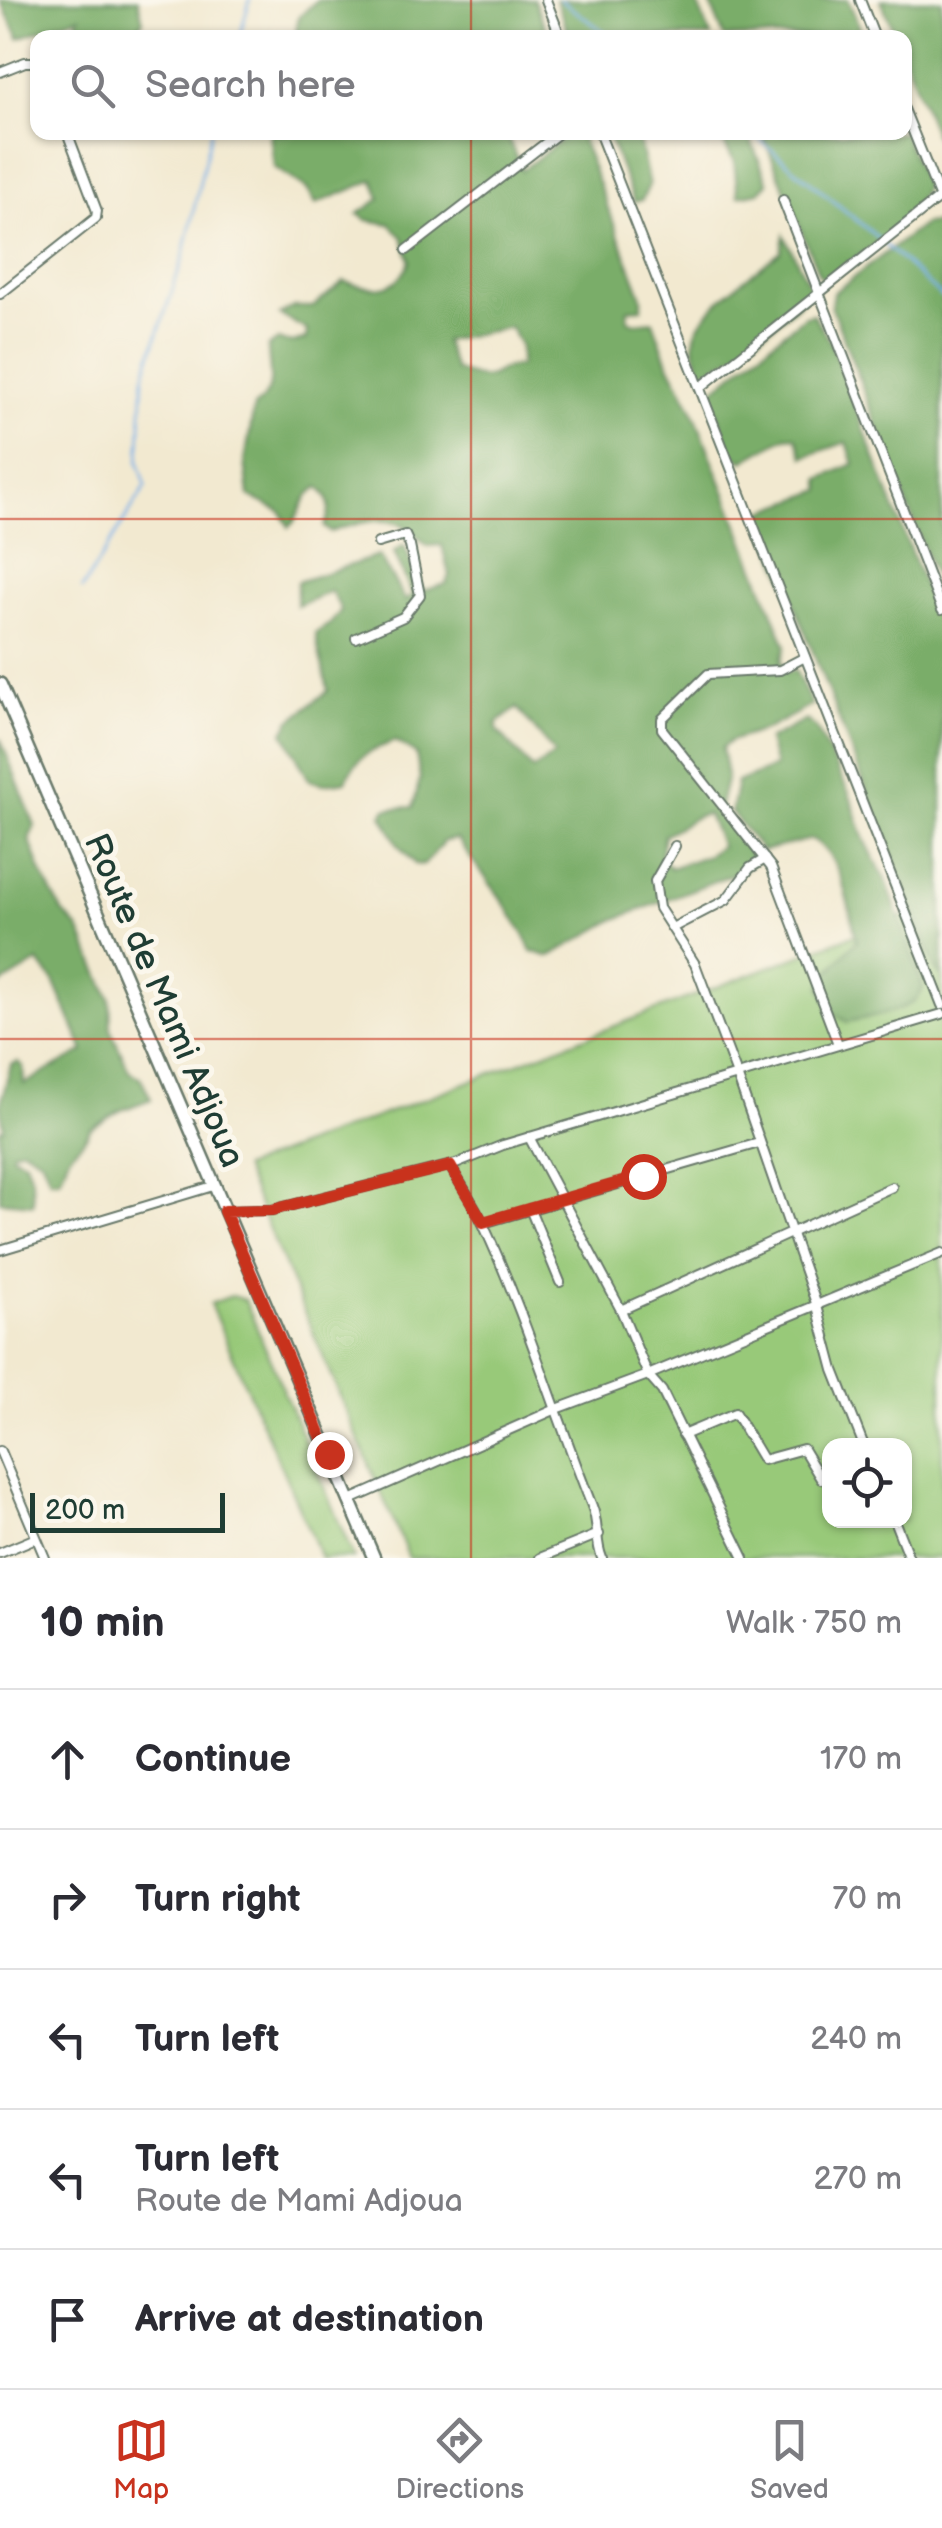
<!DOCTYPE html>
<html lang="en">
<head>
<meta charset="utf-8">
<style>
	body { margin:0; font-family:"Balsamiq Sans",sans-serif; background:#f7f7f7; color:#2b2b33 }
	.controls { position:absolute; right:30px; bottom:30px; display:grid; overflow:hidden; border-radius:20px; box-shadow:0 2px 8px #0004 }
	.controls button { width:90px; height:90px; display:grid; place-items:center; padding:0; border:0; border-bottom:2px solid #e1e1e2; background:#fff; color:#2b2b33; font:50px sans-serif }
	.scale { position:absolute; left:30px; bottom:25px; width:195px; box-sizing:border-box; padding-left:10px; border:5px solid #1f3d34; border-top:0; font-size:28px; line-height:35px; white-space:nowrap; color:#1f3d34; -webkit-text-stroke:8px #fbf7ec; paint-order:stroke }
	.stop { position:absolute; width:30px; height:30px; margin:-22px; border:8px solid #c8321e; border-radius:50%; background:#fff }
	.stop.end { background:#c8321e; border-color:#fff; box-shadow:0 2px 10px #0008 }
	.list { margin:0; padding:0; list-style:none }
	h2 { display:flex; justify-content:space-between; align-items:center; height:130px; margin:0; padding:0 40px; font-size:42px }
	h2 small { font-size:32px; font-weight:400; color:#7c7c81 }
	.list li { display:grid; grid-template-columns:65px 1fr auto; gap:30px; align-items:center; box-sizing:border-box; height:140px; padding:0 40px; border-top:2px solid #e1e1e2 }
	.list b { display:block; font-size:38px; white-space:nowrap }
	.list p { margin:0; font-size:32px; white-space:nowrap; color:#7c7c81 }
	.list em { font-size:32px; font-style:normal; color:#7c7c81 }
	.icon { flex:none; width:55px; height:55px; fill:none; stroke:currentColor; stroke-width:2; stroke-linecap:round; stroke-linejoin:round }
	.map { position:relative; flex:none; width:942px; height:1558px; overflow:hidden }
	.search { position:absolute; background:#fff; box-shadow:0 2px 8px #0004; left:30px; right:30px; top:30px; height:110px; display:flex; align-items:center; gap:25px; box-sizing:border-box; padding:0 35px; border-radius:20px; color:#7c7c81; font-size:38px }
	.sheet { height:830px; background:#fff }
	nav { display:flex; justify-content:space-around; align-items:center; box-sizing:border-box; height:140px; border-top:2px solid #e1e1e2; background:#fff; font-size:28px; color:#7c7c81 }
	nav a { display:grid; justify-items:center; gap:5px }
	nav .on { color:#c8321e }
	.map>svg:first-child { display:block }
	.green { fill:#98c979; stroke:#5c8356; stroke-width:2.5; fill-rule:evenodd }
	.forest { fill:#7aad69; stroke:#4c754e; stroke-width:2.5; fill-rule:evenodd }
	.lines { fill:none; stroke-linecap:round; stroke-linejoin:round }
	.stream { stroke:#79b1e8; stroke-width:2.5 }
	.street-casing { stroke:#69796b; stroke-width:12 }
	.secondary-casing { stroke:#69796b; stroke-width:16 }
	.street { stroke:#fff; stroke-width:8 }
	.secondary { stroke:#fff; stroke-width:11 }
	.route { stroke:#c8321e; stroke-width:12 }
	.grid { fill:none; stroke:#c8321e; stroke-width:2.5; stroke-opacity:0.55 }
	.labels { text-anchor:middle; stroke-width:10; stroke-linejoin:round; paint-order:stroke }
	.street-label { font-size:35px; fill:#1f3d34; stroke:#fbf7ec }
</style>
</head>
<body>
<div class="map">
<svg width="942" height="1558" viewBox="0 0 942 1558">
	<rect width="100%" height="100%" fill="#fbf7ec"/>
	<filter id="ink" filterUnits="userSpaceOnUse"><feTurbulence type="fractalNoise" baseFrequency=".01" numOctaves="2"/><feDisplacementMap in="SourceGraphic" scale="20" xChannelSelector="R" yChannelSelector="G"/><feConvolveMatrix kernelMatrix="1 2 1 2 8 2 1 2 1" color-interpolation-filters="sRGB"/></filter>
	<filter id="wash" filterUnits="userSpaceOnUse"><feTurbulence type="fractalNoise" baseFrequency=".0048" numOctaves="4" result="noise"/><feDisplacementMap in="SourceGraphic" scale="40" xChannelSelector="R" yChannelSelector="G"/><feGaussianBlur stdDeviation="2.25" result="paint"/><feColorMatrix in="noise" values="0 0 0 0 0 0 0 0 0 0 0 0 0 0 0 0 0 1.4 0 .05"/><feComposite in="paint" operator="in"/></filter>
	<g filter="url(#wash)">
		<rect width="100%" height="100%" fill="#f2e9d0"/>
		<!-- green -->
		<g class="green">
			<path d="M942 901V1558H409L243 1168ZM830 1446H904V1520H830Z"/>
			<path d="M231 1296 245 1300 354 1558H321L210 1304Z"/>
		</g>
		<!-- forest -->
		<g class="forest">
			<path d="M0 0H138L143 21 129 37H72L80 16 19 38Z"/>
			<path d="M317 0H534L549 37H301L296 32 298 18Z"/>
			<path d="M556 0H696L711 37H570Z"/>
			<path d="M709 0H848L864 37H724Z"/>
			<path d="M881 0H942V146L938 143 905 59 904 38 896 37Z"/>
			<path d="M270 133H506L522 170 571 133H579L642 297V308L628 309V320L635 323 653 321 667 360 692 408 786 646 781 661 787 672 795 670 812 705 767 729 730 741 722 748 727 776 718 813 756 861 741 871 616 919 549 957 532 951C512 907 484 878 457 839L444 841 424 865 415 864 399 846 382 815 386 809 413 807 420 778 416 754 395 741C370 751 357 755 346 781L323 784 309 780 284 732 290 721 328 691C326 676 315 642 316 633L331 623 341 610 331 591 297 606V582L379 556 406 601 412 595 394 552 404 545 423 591 446 584 449 575 442 545 428 546C420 540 411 530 402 525 380 515 351 525 330 532L324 527C331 511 332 500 319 487 298 499 304 514 289 527L281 512 249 496 245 461 254 407C279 390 268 373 268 347L278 340 293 343 306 339 307 330 280 315 293 307H313L344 281C371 290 396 295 410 261L403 238 390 224 367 220 358 214 380 199 374 180 316 204 307 189 274 167ZM510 327 520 345V366C484 368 503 388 455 370L444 341ZM517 708 555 754 533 770 497 730V723ZM708 814 721 846 708 855 671 868 660 858 664 835 698 816Z"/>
			<path d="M607 133H641L638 136 649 185 642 200 634 202Z"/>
			<path d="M718 133H748L768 183 759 192 738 196 734 161Z"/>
			<path d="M762 133H903L925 185C911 227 861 253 826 279L819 275Z"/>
			<path d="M936 223 942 228V596L831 305 833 293 924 224Z"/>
			<path d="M784 235 812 290C799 307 720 371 701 371 699 362 693 349 694 341 697 309 758 270 781 251Z"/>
			<path d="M813 314 831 343 942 633V977L935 967 759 513 822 490 820 479 854 464 847 442 804 457 796 436 785 437 743 461 732 453 711 397 715 388 805 316Z"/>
			<path d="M806 720 816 728 849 793 865 840 887 883 923 987C917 1013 869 1016 847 1022L833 1013 821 987 825 976 857 940C848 908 844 858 812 839L762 851 731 812 737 782 775 767 768 740Z"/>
			<path d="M0 738 35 826 29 839 43 876 62 911 79 929 110 998 111 1030 129 1071 141 1078 151 1099 119 1111 90 1129C85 1143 76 1145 69 1156 64 1164 66 1171 59 1179H50L42 1160 22 1148 13 1151 12 1155 25 1161 32 1180 33 1204 0 1201V1130L4 1129 0 1106 11 1065 18 1062 23 1066 24 1084 84 1051 54 981 38 962 0 985Z"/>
		</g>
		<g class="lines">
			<!-- stream -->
			<g class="stream">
				<path d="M560 0 613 38"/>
				<path d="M239 38 250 0"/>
				<path d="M750 132 872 233 942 297"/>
				<path d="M82 589 146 486 139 463 144 376 183 258 211 132"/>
			</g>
		</g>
	</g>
	<g filter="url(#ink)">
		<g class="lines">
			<!-- street casing -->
			<g class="street-casing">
				<g id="street">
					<path d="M546 0 561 38"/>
					<path d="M860 0 875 38"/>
					<path d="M0 72 25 62H38"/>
					<path d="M904 109 940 198"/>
					<path d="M599 132 942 1005"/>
					<path d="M783 200 942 610"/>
					<path d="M407 250 560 132"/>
					<path d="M0 294 96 218 97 211 67 132"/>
					<path d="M701 387 940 197"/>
					<path d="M356 638 403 617 420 595 410 546 405 535 378 543"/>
					<path d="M805 657 780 670 708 674 662 719V729L771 867 838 1044"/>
					<path d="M675 846 655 881 659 908 695 964 737 1075 817 1306 834 1370 864 1446"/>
					<path d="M672 928 726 900 750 868 765 859"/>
					<path d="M529 1137 621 1310 648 1375 662 1391 744 1558"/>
					<path d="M450 1166C461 1185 475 1205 484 1226 526 1317 555 1413 592 1506 599 1523 595 1542 602 1558"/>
					<path d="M530 1209 560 1282"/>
					<path d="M224 1211 272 1210 456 1164 503 1145 942 1014"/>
					<path d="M483 1223 759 1143"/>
					<path d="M0 1250 213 1186"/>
					<path d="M621 1310 892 1187"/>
					<path d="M683 1435 735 1413 763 1460 803 1449 821 1479"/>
					<path d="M0 1451 45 1558"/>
					<path d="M348 1501 554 1410 648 1375 942 1253"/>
					<path d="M894 1520 909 1558"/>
					<path d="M0 1553 36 1538"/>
					<path d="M540 1558 599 1534"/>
				</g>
			</g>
			<!-- secondary casing -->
			<g class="secondary-casing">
				<path id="secondary" d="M0 684 374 1558"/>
			</g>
			<!-- street -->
			<use href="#street" class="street"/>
			<!-- secondary -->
			<use href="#secondary" class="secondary"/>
		</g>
	</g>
	<g class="lines" filter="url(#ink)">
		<!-- route -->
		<path class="route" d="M329 1454 224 1211 272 1210 450 1166 483 1222 643 1176"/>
	</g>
	<!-- grid -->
	<path class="grid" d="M471 0V38M471 132V1558M0 519H942M0 1039H942"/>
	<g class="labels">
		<!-- street labels -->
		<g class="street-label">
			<text transform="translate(165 1000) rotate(67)" y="12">Route de Mami Adjoua</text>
		</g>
	</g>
</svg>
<div class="controls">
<button><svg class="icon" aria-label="locate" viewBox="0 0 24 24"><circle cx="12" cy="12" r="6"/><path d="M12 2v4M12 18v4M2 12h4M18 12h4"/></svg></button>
</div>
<div class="scale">200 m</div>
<div class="stop" style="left:643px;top:1176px"></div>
<div class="stop end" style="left:329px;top:1454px"></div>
<div class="search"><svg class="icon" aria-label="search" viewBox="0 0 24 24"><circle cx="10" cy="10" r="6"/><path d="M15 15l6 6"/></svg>Search here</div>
</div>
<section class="sheet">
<h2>10 min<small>Walk · 750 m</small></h2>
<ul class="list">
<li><svg class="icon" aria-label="ahead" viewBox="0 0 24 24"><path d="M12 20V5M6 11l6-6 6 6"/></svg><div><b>Continue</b></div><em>170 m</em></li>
<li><svg class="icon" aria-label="right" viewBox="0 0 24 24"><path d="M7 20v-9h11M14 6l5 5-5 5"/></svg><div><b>Turn right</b></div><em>70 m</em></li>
<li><svg class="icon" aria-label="left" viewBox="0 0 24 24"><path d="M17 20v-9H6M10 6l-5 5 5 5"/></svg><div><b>Turn left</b></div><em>240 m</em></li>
<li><svg class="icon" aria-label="left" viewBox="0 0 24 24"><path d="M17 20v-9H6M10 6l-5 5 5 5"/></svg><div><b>Turn left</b><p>Route de Mami Adjoua</p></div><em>270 m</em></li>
<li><svg class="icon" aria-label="arrive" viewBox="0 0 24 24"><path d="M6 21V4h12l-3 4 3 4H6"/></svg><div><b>Arrive at destination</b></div></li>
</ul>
</section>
<nav>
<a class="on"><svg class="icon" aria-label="map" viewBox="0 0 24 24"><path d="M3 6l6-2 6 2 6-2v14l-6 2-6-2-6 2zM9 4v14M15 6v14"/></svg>Map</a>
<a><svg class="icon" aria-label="directions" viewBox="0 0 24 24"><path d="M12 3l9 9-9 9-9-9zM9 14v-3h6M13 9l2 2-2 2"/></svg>Directions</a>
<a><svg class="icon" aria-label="saved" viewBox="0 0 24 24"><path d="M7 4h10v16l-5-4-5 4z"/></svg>Saved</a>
</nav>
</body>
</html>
